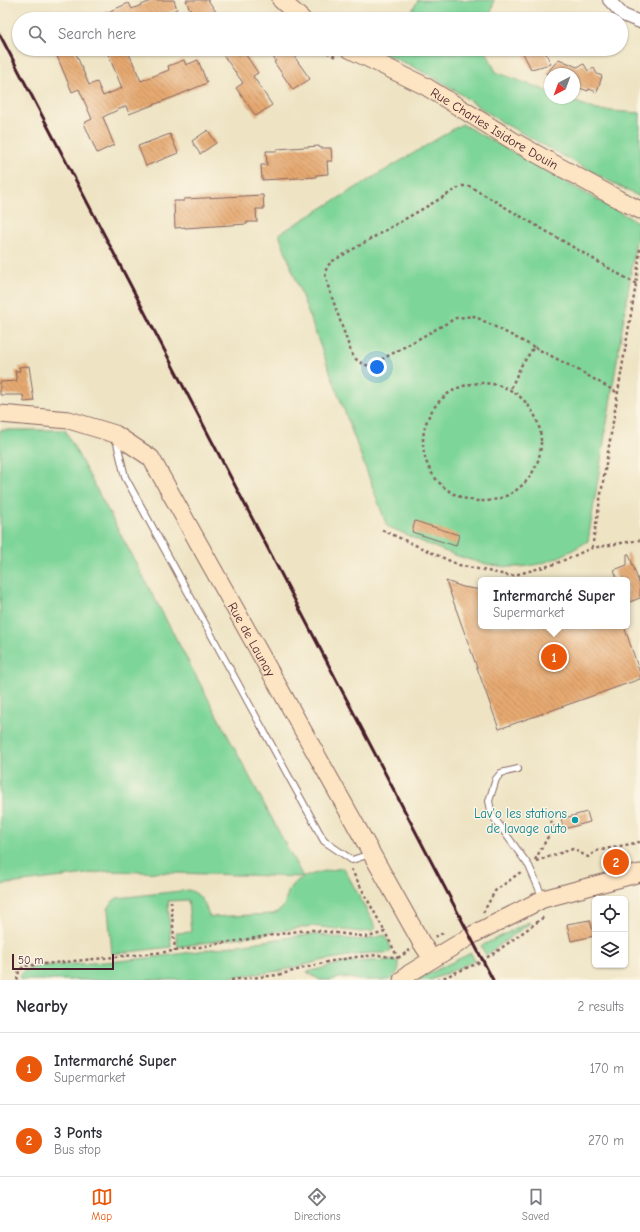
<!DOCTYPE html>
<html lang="en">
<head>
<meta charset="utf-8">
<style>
	body { margin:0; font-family:"Comic Neue",sans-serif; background:#f7f7f7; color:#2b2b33 }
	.controls { position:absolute; right:12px; bottom:12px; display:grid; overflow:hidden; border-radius:6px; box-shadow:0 1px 3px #0004 }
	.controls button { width:36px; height:36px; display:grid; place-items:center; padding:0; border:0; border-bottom:1px solid #e1e1e2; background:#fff; color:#2b2b33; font:20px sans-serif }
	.compass { position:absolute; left:544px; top:68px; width:36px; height:36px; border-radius:50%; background:#fff; box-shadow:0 1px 3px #0004; rotate:221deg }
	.scale { position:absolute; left:12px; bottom:10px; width:102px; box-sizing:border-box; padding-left:4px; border:2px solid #4a1f2b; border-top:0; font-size:11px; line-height:14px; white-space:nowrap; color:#4a1f2b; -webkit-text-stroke:3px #fcf5e5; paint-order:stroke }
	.you { position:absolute; left:377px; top:367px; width:14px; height:14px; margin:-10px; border:3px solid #fff; border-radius:50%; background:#1a73e8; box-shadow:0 0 0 6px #1a73e833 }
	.badge { display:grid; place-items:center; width:26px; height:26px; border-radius:50%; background:#ea580c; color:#fff; font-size:13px; font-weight:700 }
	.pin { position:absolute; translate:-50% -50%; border:2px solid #fff; box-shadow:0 1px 4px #0006 }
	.popup { position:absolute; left:478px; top:577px; width:152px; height:52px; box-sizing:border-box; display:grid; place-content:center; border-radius:6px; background:#fff; filter:drop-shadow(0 1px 3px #0005); font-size:13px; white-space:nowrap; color:#7c7c81 }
	.popup b { font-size:15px; color:#2b2b33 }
	.popup::after { content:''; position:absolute; left:50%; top:100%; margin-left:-8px; border:8px solid transparent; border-top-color:#fff }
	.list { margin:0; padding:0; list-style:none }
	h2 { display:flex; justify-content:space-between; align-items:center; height:52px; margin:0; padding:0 16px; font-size:17px }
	h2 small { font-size:13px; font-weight:400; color:#7c7c81 }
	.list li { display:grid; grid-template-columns:26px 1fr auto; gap:12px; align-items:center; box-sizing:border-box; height:72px; padding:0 16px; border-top:1px solid #e1e1e2 }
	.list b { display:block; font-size:15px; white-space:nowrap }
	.list p { margin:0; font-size:13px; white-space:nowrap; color:#7c7c81 }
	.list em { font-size:13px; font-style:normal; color:#7c7c81 }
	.icon { flex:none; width:22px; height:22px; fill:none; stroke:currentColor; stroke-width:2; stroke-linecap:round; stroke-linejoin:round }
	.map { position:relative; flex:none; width:640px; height:980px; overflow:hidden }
	.search { position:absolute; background:#fff; box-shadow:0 1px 3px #0004; left:12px; right:12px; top:12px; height:44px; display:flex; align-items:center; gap:10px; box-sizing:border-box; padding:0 14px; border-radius:22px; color:#7c7c81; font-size:15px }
	.sheet { height:196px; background:#fff }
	nav { display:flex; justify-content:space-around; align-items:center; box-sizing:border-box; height:56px; border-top:1px solid #e1e1e2; background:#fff; font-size:11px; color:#7c7c81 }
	nav a { display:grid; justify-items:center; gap:2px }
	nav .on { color:#ea580c }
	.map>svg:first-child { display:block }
	.green { fill:#7ed599; stroke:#647a62 }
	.building { fill:url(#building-back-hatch) }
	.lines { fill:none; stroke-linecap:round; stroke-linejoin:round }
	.lane-casing { stroke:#836461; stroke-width:8 }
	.street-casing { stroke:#836461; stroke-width:14 }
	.secondary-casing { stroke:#836461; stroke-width:19 }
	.path { stroke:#836461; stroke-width:2.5; stroke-dasharray:3 3; stroke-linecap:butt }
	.lane { stroke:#fff; stroke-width:6 }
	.street { stroke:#fff; stroke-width:12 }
	.secondary { stroke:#fde5c4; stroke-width:17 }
	.rail { stroke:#4a1f2b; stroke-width:3 }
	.culture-dot { fill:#0f9aa8; stroke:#fcf5e5; stroke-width:1.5 }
	.labels { text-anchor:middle; stroke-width:3; stroke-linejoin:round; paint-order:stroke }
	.street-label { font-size:13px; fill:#4a1f2b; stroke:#fcf5e5 }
	.culture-label { font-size:13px; fill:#0d838f; stroke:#fcf5e5; text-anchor:end }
</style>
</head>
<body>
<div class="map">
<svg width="640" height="980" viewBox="0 0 640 980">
	<defs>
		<pattern id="building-back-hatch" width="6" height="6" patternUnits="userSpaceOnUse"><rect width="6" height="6" fill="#e6a971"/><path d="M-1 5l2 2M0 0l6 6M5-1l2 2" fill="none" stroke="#bc895d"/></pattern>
	</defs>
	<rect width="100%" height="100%" fill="#fcf5e5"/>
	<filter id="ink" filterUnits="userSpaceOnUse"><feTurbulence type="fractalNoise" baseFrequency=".025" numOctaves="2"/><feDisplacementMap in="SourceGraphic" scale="8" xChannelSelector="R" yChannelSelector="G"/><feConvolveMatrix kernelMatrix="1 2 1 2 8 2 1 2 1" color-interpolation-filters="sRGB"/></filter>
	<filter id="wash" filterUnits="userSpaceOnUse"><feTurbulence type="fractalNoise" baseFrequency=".012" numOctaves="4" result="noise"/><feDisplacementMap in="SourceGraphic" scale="16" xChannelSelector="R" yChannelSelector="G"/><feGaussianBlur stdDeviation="0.9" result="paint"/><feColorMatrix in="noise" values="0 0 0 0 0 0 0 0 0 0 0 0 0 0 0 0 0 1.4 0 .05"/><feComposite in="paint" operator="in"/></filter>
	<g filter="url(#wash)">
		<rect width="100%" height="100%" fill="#eee4c4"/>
		<!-- green -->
		<g class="green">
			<path d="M418 0H494L490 19H405L410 14Z"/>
			<path d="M374 49H485L496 72 550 92V98H565L597 110 640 113V197L607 180 500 121 447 85 412 66Z"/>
			<path d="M462 124 639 223 588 541C570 552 550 563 529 566 483 573 428 544 387 526L279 234Z"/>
			<path d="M0 430H65L303 877 110 871 0 885Z"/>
			<path d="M344 868 376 928 373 931 361 932 312 926 178 947 176 933 191 932 188 900 168 901 171 947 112 954 108 909 112 902 117 898 189 890C203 895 204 904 210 917L273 914C290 908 283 894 293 884 304 874 329 870 344 868Z"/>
			<path d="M529 922 530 923 486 955 481 946Z"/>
			<path d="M315 934 338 938 364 940 385 935 391 947 390 952 385 953H368L325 960 279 971 208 980H21L19 978C21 974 23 971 27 969 42 964 74 965 91 963 166 959 241 943 315 934Z"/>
			<path d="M471 953 475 961 431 980H420L418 979Z"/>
			<path d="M395 960 398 962C401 970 396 975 390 980H359L344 977 331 980H320L307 972 347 962Z"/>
		</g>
		<g id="blocks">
			<!-- building -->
			<g class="building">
				<path d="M153 0H174L177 9 161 16 162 19H91L129 3 132 9Z"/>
				<path d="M186 0H208L221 19H197L189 8Z"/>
				<path d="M54 49H74L89 85 97 82 103 96 122 88 106 49H127L141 81 169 70 168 66 184 60 186 65 198 60 207 83 174 97 129 114 126 106 103 117 114 145 97 153 84 123 92 119 79 89 72 92Z"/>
				<path d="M219 49H242L258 73 253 76 272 105 256 116 236 88 243 83Z"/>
				<path d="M275 49H289L310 79 293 90 274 62 276 61 270 53Z"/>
				<path d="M521 49H544L551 64 531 69Z"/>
				<path d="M559 59 577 67 584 64 588 71 594 68 597 74 602 76 597 92 589 89 588 91 574 86V74H546Z"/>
				<path d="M208 130 216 143 200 154 192 141Z"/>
				<path d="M170 134 178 153 146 166 138 146Z"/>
				<path d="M319 146 320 148H331L332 161H327L328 174 316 175V177L262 180 261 165H267L266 151H277V149Z"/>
				<path d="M263 195 264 209H256L257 222H247V224L215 226 185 228V227L175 228 174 201H184V199Z"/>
				<path d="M29 366 34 401 24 402 23 395H0V382L17 381 15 371H20L19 367Z"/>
				<path d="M415 521 459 535 456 546 412 532Z"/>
				<path d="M627 554H629L640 586V598L627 603V580H618L614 570 627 565Z"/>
				<path d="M446 581 463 587 481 590V626H624L640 673V679L499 729Z"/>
				<path d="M587 812 590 822 564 829 561 819Z"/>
				<path d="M590 920 594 936 571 941 567 924Z"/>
			</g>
		</g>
	</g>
	<g filter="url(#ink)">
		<use href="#blocks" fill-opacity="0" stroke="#836461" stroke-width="1"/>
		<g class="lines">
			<!-- lane casing -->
			<g class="lane-casing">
				<g id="lane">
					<path d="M116 439 125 477 324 841 352 860 370 854"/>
					<path d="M518 769 501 773 496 779 489 801 492 815 529 866 543 898"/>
				</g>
			</g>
			<!-- street casing -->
			<g class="street-casing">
				<path id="street" d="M609 0 623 15 640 22"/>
			</g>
			<!-- secondary casing -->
			<g class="secondary-casing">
				<g id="secondary">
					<path d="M281 0 302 19"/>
					<path id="s1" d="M349 49 425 86 515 142 618 199 640 210"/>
					<path id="s2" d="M0 414 69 420 115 434 151 458 388 883 421 942 432 959"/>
					<path d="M402 980 410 973 474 934 543 899 640 873"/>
				</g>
			</g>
			<!-- path -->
			<g class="path">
				<path d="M322 49 337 58"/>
				<path d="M534 347 474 316 456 318 370 366C361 364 355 360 351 352L328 286 325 273 327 267 331 262 462 186H469L636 284"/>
				<circle cx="482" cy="442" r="59"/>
				<path d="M511 388 521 366 534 347 580 371 618 393"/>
				<path d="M382 530 459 565 511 576 555 564 592 548 640 540"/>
				<path d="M592 548 636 284 640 249"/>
				<path d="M535 860 554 826 546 813"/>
				<path d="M536 861 573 849 588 857 596 851 640 842"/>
				<path d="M351 869 385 932"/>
				<path d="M171 901 175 951"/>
				<path d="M483 913 495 891 522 871"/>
				<path d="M435 937 445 932"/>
				<path d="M398 958 410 950"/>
				<path d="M17 980 19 971 24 966 175 951 298 931 313 930 368 937 385 932 398 958"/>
				<path d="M231 980 278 975 327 962 356 957 378 955 398 958"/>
				<path d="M438 980 476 964 496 952 544 917"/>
			</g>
			<!-- lane -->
			<use href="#lane" class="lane"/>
			<!-- street -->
			<use href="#street" class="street"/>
			<!-- secondary -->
			<use href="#secondary" class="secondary"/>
			<!-- rail -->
			<path class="rail" d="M0 35 493 980"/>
		</g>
	</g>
	<!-- markers -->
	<circle class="culture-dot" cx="575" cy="820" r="4"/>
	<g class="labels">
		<!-- street labels -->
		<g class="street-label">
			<text dy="5" stroke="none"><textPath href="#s1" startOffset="166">Rue Charles Isidore Douin</textPath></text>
			<text dy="5" stroke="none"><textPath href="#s2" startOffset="368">Rue de Launay</textPath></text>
		</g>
		<!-- culture labels -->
		<g class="culture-label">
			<text x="567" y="818">Lav'o les stations<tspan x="567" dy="15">de lavage auto</tspan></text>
		</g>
	</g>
</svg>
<div class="controls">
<button><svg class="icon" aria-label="locate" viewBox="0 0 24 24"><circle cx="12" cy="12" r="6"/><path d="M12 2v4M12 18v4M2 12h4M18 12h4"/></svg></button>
<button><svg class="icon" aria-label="layers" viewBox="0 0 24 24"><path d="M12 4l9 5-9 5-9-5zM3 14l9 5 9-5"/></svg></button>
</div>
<svg class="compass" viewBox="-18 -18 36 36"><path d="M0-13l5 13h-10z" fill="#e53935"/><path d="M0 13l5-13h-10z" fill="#7c7c81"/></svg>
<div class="scale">50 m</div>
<div class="you"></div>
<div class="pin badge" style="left:554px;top:657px">1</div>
<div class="popup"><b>Intermarché Super</b>Supermarket</div>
<div class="pin badge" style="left:616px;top:862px">2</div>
<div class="search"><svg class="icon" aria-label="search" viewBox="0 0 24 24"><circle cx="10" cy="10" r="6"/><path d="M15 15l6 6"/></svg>Search here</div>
</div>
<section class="sheet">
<h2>Nearby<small>2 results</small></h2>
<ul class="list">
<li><span class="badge">1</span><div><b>Intermarché Super</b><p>Supermarket</p></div><em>170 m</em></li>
<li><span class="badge">2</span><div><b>3 Ponts</b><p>Bus stop</p></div><em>270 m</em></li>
</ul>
</section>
<nav>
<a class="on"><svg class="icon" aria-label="map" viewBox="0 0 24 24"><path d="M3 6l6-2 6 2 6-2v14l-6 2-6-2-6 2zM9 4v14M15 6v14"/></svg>Map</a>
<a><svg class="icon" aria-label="directions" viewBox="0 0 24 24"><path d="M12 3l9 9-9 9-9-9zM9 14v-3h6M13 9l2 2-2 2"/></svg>Directions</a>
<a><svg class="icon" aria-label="saved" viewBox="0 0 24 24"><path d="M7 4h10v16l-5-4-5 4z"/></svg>Saved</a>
</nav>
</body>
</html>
